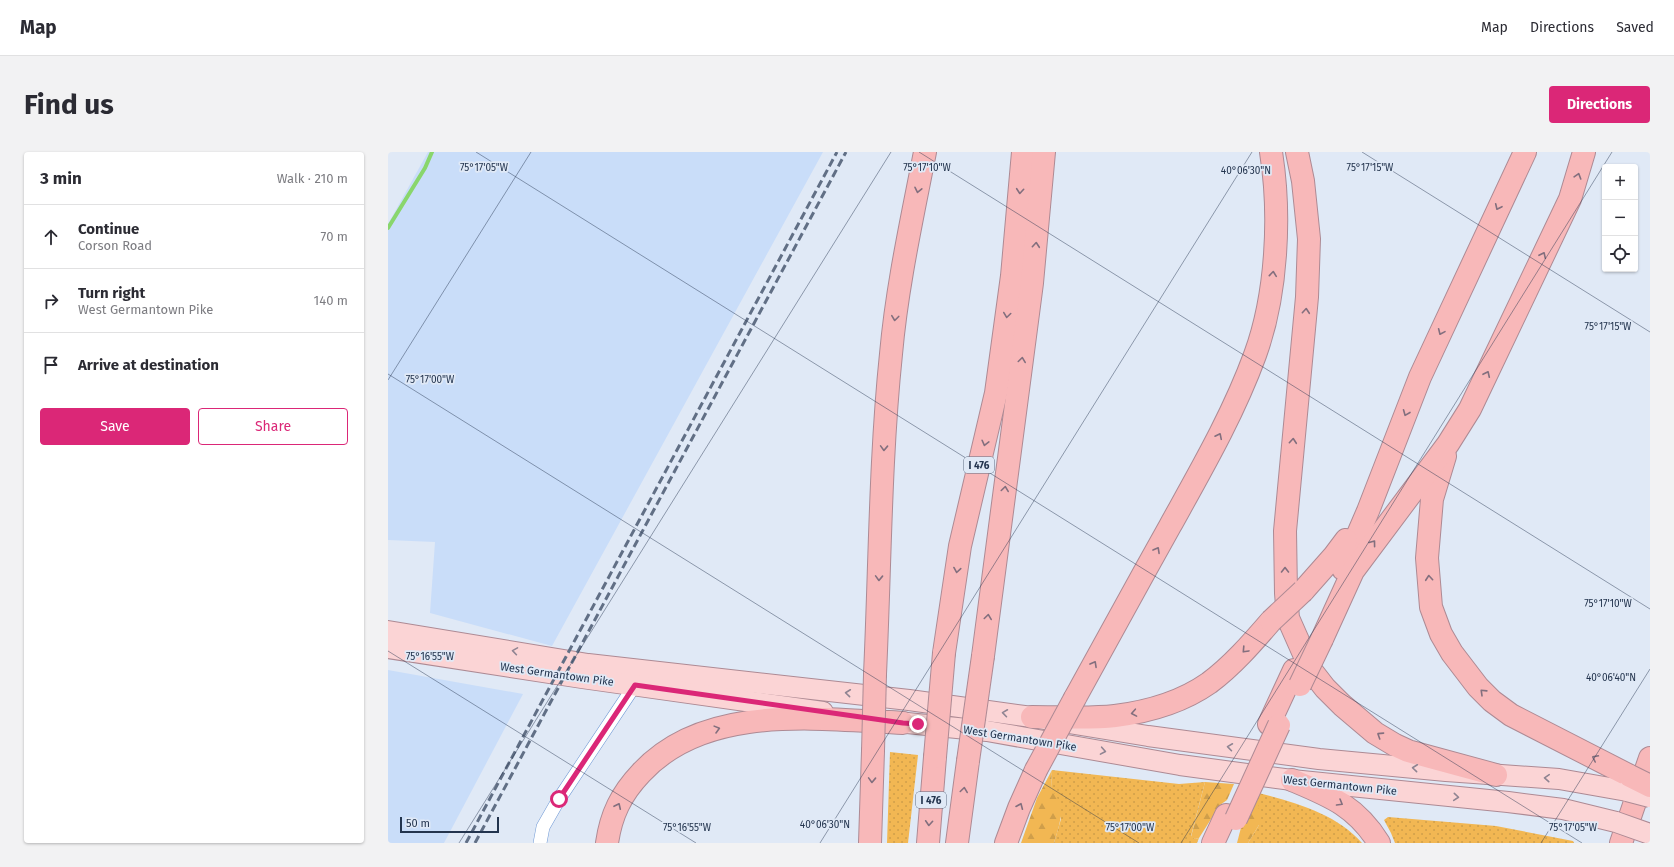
<!DOCTYPE html>
<html lang="en">
<head>
<meta charset="utf-8">
<style>
	body { margin:0; font-family:"Fira Sans",sans-serif; background:#f2f2f3; color:#2b2b33 }
	.controls { position:absolute; right:12px; top:12px; display:grid; overflow:hidden; border-radius:4px; box-shadow:0 1px 3px #0004 }
	.controls button { width:36px; height:36px; display:grid; place-items:center; padding:0; border:0; border-bottom:1px solid #e1e1e2; background:#fff; color:#2b2b33; font:20px sans-serif }
	.scale { position:absolute; left:12px; bottom:10px; width:99px; box-sizing:border-box; padding-left:4px; border:2px solid #23344e; border-top:0; font-size:11px; line-height:14px; white-space:nowrap; color:#23344e; -webkit-text-stroke:3px #e0e9f6; paint-order:stroke }
	.stop { position:absolute; width:12px; height:12px; margin:-9px; border:3px solid #db2777; border-radius:50%; background:#fff }
	.stop.end { background:#db2777; border-color:#fff; box-shadow:0 1px 4px #0008 }
	.list { margin:0; padding:0; list-style:none }
	h2 { display:flex; justify-content:space-between; align-items:center; height:52px; margin:0; padding:0 16px; font-size:17px }
	h2 small { font-size:13px; font-weight:400; color:#7c7c81 }
	.list li { display:grid; grid-template-columns:26px 1fr auto; gap:12px; align-items:center; box-sizing:border-box; height:64px; padding:0 16px; border-top:1px solid #e1e1e2 }
	.list b { display:block; font-size:15px; white-space:nowrap }
	.list p { margin:0; font-size:13px; white-space:nowrap; color:#7c7c81 }
	.list em { font-size:13px; font-style:normal; color:#7c7c81 }
	.actions { display:flex; gap:8px; padding:12px 16px }
	.actions a { flex:1; padding:9px 0; border:1px solid #db2777; border-radius:4px; text-align:center; font-size:14px; color:#db2777 }
	.actions .main { background:#db2777; color:#fff }
	.icon { flex:none; width:22px; height:22px; fill:none; stroke:currentColor; stroke-width:2; stroke-linecap:round; stroke-linejoin:round }
	.map { position:relative; flex:none; width:1262px; height:691px; overflow:hidden; border-radius:4px }
	header { display:flex; align-items:center; gap:24px; box-sizing:border-box; height:56px; padding:0 20px; background:#fff; border-bottom:1px solid #e1e1e2 }
	header strong { font-size:19px }
	nav { display:flex; gap:22px; margin-inline-start:auto; font-size:14px }
	.intro { display:flex; align-items:center; justify-content:space-between; box-sizing:border-box; height:96px; padding:0 24px }
	h1 { margin:0; font-size:28px }
	.button { padding:10px 18px; border-radius:4px; background:#db2777; color:#fff; font-size:14px; font-weight:700 }
	main { display:flex; gap:24px; padding:0 24px }
	aside { flex:1; background:#fff; border-radius:4px; box-shadow:0 1px 3px #0004 }
	.map>svg:first-child { display:block }
	.built { fill:#c9ddf9 }
	.grass { fill:url(#grass-dots) }
	.forest { fill:url(#forest-firs) }
	.lines { fill:none; stroke-linecap:round; stroke-linejoin:round }
	.stream { stroke:#89d66c; stroke-width:4 }
	.street-casing { stroke:#6e98d5; stroke-width:14 }
	.primary-casing { stroke:#ad8a94; stroke-width:22 }
	.highway-casing { stroke:#ad8a94; stroke-width:24 }
	.street { stroke:#fff; stroke-width:13 }
	.primary { stroke:#fbd4d5; stroke-width:20 }
	.highway { stroke:#f8b8b9; stroke-width:22 }
	.rail { stroke:#616f85; stroke-width:3; stroke-dasharray:8 4; stroke-linecap:butt }
	.primary-bridge-casing { stroke:#ad8a94; stroke-width:22; stroke-linecap:butt }
	.highway-bridge-casing { stroke:#ad8a94; stroke-width:24; stroke-linecap:butt }
	.primary-bridge { stroke:#fbd4d5; stroke-width:20 }
	.highway-bridge { stroke:#f8b8b9; stroke-width:22 }
	.oneway { stroke:#836f7e }
	.oneway2 { stroke:#8f8492 }
	.route { stroke:#db2777; stroke-width:5 }
	.ticks { fill:none; stroke:#23344e; stroke-width:1; stroke-opacity:0.45 }
	.labels { text-anchor:middle; stroke-width:3.5; stroke-linejoin:round; paint-order:stroke }
	.shield { fill:#e0e9f6; stroke:#5c6a80; stroke-width:1 }
	.shield-label { font-size:10px; font-weight:bold; fill:#23344e }
	.street-label { font-size:11px; fill:#23344e; stroke:#e0e9f6 }
	.ticks-label { font-size:10px; text-anchor:middle; fill:#23344e; stroke:#e0e9f6; stroke-width:3.5; stroke-linejoin:round; paint-order:stroke }
</style>
</head>
<body>
<header>
<strong>Map</strong>
<nav><a>Map</a><a>Directions</a><a>Saved</a></nav>
</header>
<div class="intro"><h1>Find us</h1><a class="button">Directions</a></div>
<main>
<aside>
<h2>3 min<small>Walk · 210 m</small></h2>
<ul class="list">
<li><svg class="icon" aria-label="ahead" viewBox="0 0 24 24"><path d="M12 20V5M6 11l6-6 6 6"/></svg><div><b>Continue</b><p>Corson Road</p></div><em>70 m</em></li>
<li><svg class="icon" aria-label="right" viewBox="0 0 24 24"><path d="M7 20v-9h11M14 6l5 5-5 5"/></svg><div><b>Turn right</b><p>West Germantown Pike</p></div><em>140 m</em></li>
<li><svg class="icon" aria-label="arrive" viewBox="0 0 24 24"><path d="M6 21V4h12l-3 4 3 4H6"/></svg><div><b>Arrive at destination</b></div></li>
</ul>
<div class="actions"><a class="main">Save</a><a>Share</a></div>
</aside>
<div class="map">
<svg width="1262" height="691" viewBox="0 0 1262 691">
	<defs>
		<pattern id="grass-dots" width="8" height="8" patternUnits="userSpaceOnUse"><rect width="8" height="8" fill="#f2b753"/><path d="M2 2h.1M6 6h.1" fill="none" stroke="#cf9e4a" stroke-width="1.8" stroke-linecap="round"/></pattern>
		<pattern id="forest-firs" width="22" height="20" patternUnits="userSpaceOnUse"><rect width="22" height="20" fill="#f2b753"/><path d="M5 1l3.5 6h-7zM16 11l3.5 6h-7z" fill="#cf9e4a"/></pattern>
	</defs>
	<rect width="100%" height="100%" fill="#e0e9f6"/>
	<!-- built -->
	<g class="built">
		<path d="M40 0H435L164 494 42 461 47 390 0 388V72Z"/>
		<path d="M0 518 135 542 56 691H0Z"/>
	</g>
	<!-- grass -->
	<g class="grass">
		<path d="M502 600 530 603 520 691H499Z"/>
		<path d="M664 618 791 632 817 630 803 684 807 687 811 686 809 691H666L673 667 663 637Z"/>
		<path d="M867 640C905 650 948 661 974 691H860L871 673Z"/>
		<path d="M1000 665 1108 674 1185 689 1186 691H1007L1003 681 996 668Z"/>
	</g>
	<!-- forest -->
	<g class="forest">
		<path d="M664 618 663 637C679 655 672 671 666 691H633L649 646Z"/>
		<path d="M817 630 846 632 839 648 832 653 811 686 807 687 803 685Z"/>
		<path d="M867 640 871 655V673L860 691H849L856 664Z"/>
	</g>
	<g class="lines">
		<!-- stream -->
		<path class="stream" d="M0 76 37 16 44 0"/>
		<!-- street casing -->
		<g class="street-casing">
			<path id="street" d="M152 691 155 675 171 647 247 533"/>
		</g>
		<!-- primary casing -->
		<g class="primary-casing">
			<g id="primary">
				<path d="M0 479 200 512 521 548 644 565 760 584 931 607 1058 619 1171 627 1239 639"/>
				<path d="M0 496 194 526 435 560"/>
				<path d="M499 569 599 579 792 613 904 628 1120 650 1175 657 1228 670"/>
			</g>
		</g>
		<!-- highway casing -->
		<g class="highway-casing">
			<g id="highway">
				<path d="M909 0 915 29 921 87 919 145 897 379 898 441 900 466 923 518 937 536 954 553 987 581 1007 593 1020 599 1108 623"/>
				<path d="M1057 304 1044 347 1039 406 1043 455 1053 482 1064 501 1090 535 1104 549 1123 563 1242 624"/>
				<path d="M955 417 980 359 1032 225 1137 0"/>
				<path d="M915 439 946 404 958 388"/>
				<path d="M934 487 965 419 1060 292 1082 257 1182 47 1196 0"/>
				<path d="M556 501 572 394 608 241 624 124 635 0"/>
				<path d="M595 504 644 131 656 0"/>
				<path d="M487 522C492 416 492 308 503 202 509 134 524 67 537 0"/>
				<path d="M687 546C719 488 750 431 782 374 813 318 845 263 867 203 889 143 893 63 883 0"/>
				<path d="M644 565C670 565 702 567 727 564 758 560 794 550 821 531 844 514 864 491 883 469"/>
				<path d="M881 572 906 518"/>
				<path d="M904 628C942 644 968 654 991 691"/>
				<path d="M219 691C223 663 233 642 253 621 317 551 429 567 515 571"/>
				<path d="M482 691 485 599"/>
				<path d="M540 691 547 605"/>
				<path d="M569 691 580 609"/>
				<path d="M618 691 631 656 648 618"/>
				<path d="M825 691 838 663"/>
				<path d="M1233 691 1262 606"/>
			</g>
		</g>
		<!-- street -->
		<use href="#street" class="street"/>
		<!-- primary -->
		<use href="#primary" class="primary"/>
		<!-- highway -->
		<use href="#highway" class="highway"/>
		<!-- rail -->
		<g class="rail">
			<path d="M78 691 449 0"/>
			<path d="M87 691 458 0"/>
		</g>
		<!-- primary-bridge casing -->
		<g class="primary-bridge-casing">
			<g id="primary-bridge">
				<path d="M1239 639 1262 645"/>
				<path d="M1228 670 1262 682"/>
			</g>
		</g>
		<!-- highway-bridge casing -->
		<g class="highway-bridge-casing">
			<g id="highway-bridge">
				<path d="M883 469 915 439"/>
				<path d="M912 533 934 487"/>
				<path d="M485 599 487 522"/>
				<path d="M547 605 556 501"/>
				<path d="M580 609 595 504"/>
				<path d="M648 618 687 546"/>
				<path d="M1242 624 1262 634"/>
				<path d="M848 667 891 573"/>
			</g>
		</g>
		<!-- primary-bridge -->
		<use href="#primary-bridge" class="primary-bridge"/>
		<!-- highway-bridge -->
		<use href="#highway-bridge" class="highway-bridge"/>
	</g>
	<!-- one-way arrows -->
	<defs><path id="oneway-chevron" d="M-2-3.5L2.5 0L-2 3.5" fill="none" stroke-width="1.6" stroke-linecap="round" stroke-linejoin="round"/></defs>
	<g class="oneway">
		<use href="#oneway-chevron" transform="translate(1190 24) rotate(-73)"/>
		<use href="#oneway-chevron" transform="translate(530 38) rotate(102)"/>
		<use href="#oneway-chevron" transform="translate(632 39) rotate(95)"/>
		<use href="#oneway-chevron" transform="translate(1110 55) rotate(115)"/>
		<use href="#oneway-chevron" transform="translate(648 93) rotate(-85)"/>
		<use href="#oneway-chevron" transform="translate(1155 103) rotate(-65)"/>
		<use href="#oneway-chevron" transform="translate(885 122) rotate(-84)"/>
		<use href="#oneway-chevron" transform="translate(918 159) rotate(-85)"/>
		<use href="#oneway-chevron" transform="translate(619 163) rotate(98)"/>
		<use href="#oneway-chevron" transform="translate(507 166) rotate(97)"/>
		<use href="#oneway-chevron" transform="translate(1053 180) rotate(114)"/>
		<use href="#oneway-chevron" transform="translate(634 208) rotate(-82)"/>
		<use href="#oneway-chevron" transform="translate(1099 222) rotate(-65)"/>
		<use href="#oneway-chevron" transform="translate(1018 261) rotate(112)"/>
		<use href="#oneway-chevron" transform="translate(831 284) rotate(-64)"/>
		<use href="#oneway-chevron" transform="translate(905 289) rotate(-85)"/>
		<use href="#oneway-chevron" transform="translate(597 291) rotate(104)"/>
		<use href="#oneway-chevron" transform="translate(496 296) rotate(92)"/>
		<use href="#oneway-chevron" transform="translate(617 337) rotate(-82)"/>
		<use href="#oneway-chevron" transform="translate(985 391) rotate(-53)"/>
		<use href="#oneway-chevron" transform="translate(769 398) rotate(-61)"/>
		<use href="#oneway-chevron" transform="translate(569 418) rotate(99)"/>
		<use href="#oneway-chevron" transform="translate(897 418) rotate(-90)"/>
		<use href="#oneway-chevron" transform="translate(491 426) rotate(92)"/>
		<use href="#oneway-chevron" transform="translate(1041 426) rotate(-95)"/>
		<use href="#oneway-chevron" transform="translate(600 465) rotate(-82)"/>
		<use href="#oneway-chevron" transform="translate(857 498) rotate(133)"/>
		<use href="#oneway-chevron" transform="translate(706 512) rotate(-61)"/>
		<use href="#oneway-chevron" transform="translate(1095 540) rotate(-136)"/>
		<use href="#oneway-chevron" transform="translate(746 561) rotate(170)"/>
		<use href="#oneway-chevron" transform="translate(329 577) rotate(-15)"/>
		<use href="#oneway-chevron" transform="translate(992 583) rotate(-147)"/>
		<use href="#oneway-chevron" transform="translate(1207 606) rotate(-153)"/>
		<use href="#oneway-chevron" transform="translate(484 628) rotate(92)"/>
		<use href="#oneway-chevron" transform="translate(576 638) rotate(-82)"/>
		<use href="#oneway-chevron" transform="translate(952 651) rotate(30)"/>
		<use href="#oneway-chevron" transform="translate(230 654) rotate(-65)"/>
		<use href="#oneway-chevron" transform="translate(632 654) rotate(-67)"/>
		<use href="#oneway-chevron" transform="translate(541 671) rotate(94)"/>
	</g>
	<g class="oneway2">
		<use href="#oneway-chevron" transform="translate(127 499) rotate(-171)"/>
		<use href="#oneway-chevron" transform="translate(460 541) rotate(-174)"/>
		<use href="#oneway-chevron" transform="translate(617 561) rotate(-172)"/>
		<use href="#oneway-chevron" transform="translate(842 595) rotate(-172)"/>
		<use href="#oneway-chevron" transform="translate(715 599) rotate(10)"/>
		<use href="#oneway-chevron" transform="translate(1027 616) rotate(-174)"/>
		<use href="#oneway-chevron" transform="translate(1159 626) rotate(-176)"/>
		<use href="#oneway-chevron" transform="translate(1068 645) rotate(5)"/>
	</g>
	<g class="lines">
		<!-- route -->
		<path class="route" d="M171 647 247 533 515 571 530 572"/>
	</g>
	<!-- ticks -->
	<path class="ticks" d="M88 0 1194 691M531 0 1262 457M974 0 1262 180M0 222 751 691M0 228 143 0M0 499 308 691M71 691 503 0M432 691 864 0M793 691 1224 0M1153 691 1262 517"/>
	<g class="labels">
		<!-- shield labels -->
		<g class="shield">
			<rect x="576" y="305" width="30" height="16" rx="3"/>
			<rect x="528" y="640" width="30" height="16" rx="3"/>
		</g>
		<g class="shield-label">
			<text x="591" y="317">I 476</text>
			<text x="543" y="652">I 476</text>
		</g>
		<!-- street labels -->
		<g class="street-label">
			<text transform="translate(169 522) rotate(8)" y="4">West Germantown Pike</text>
			<text transform="translate(632 586) rotate(9)" y="4">West Germantown Pike</text>
			<text transform="translate(952 633) rotate(6)" y="4">West Germantown Pike</text>
		</g>
	</g>
	<g class="ticks-label">
		<text x="96" y="19">75°17'05"W</text>
		<text x="539" y="19">75°17'10"W</text>
		<text x="982" y="19">75°17'15"W</text>
		<text x="858" y="22">40°06'30"N</text>
		<text x="1220" y="178">75°17'15"W</text>
		<text x="42" y="231">75°17'00"W</text>
		<text x="1220" y="455">75°17'10"W</text>
		<text x="42" y="508">75°16'55"W</text>
		<text x="1223" y="529">40°06'40"N</text>
		<text x="437" y="676">40°06'30"N</text>
		<text x="299" y="679">75°16'55"W</text>
		<text x="742" y="679">75°17'00"W</text>
		<text x="1185" y="679">75°17'05"W</text>
	</g>
</svg>
<div class="controls">
<button>+</button>
<button>−</button>
<button><svg class="icon" aria-label="locate" viewBox="0 0 24 24"><circle cx="12" cy="12" r="6"/><path d="M12 2v4M12 18v4M2 12h4M18 12h4"/></svg></button>
</div>
<div class="scale">50 m</div>
<div class="stop" style="left:171px;top:647px"></div>
<div class="stop end" style="left:530px;top:572px"></div>
</div>
</main>
</body>
</html>
